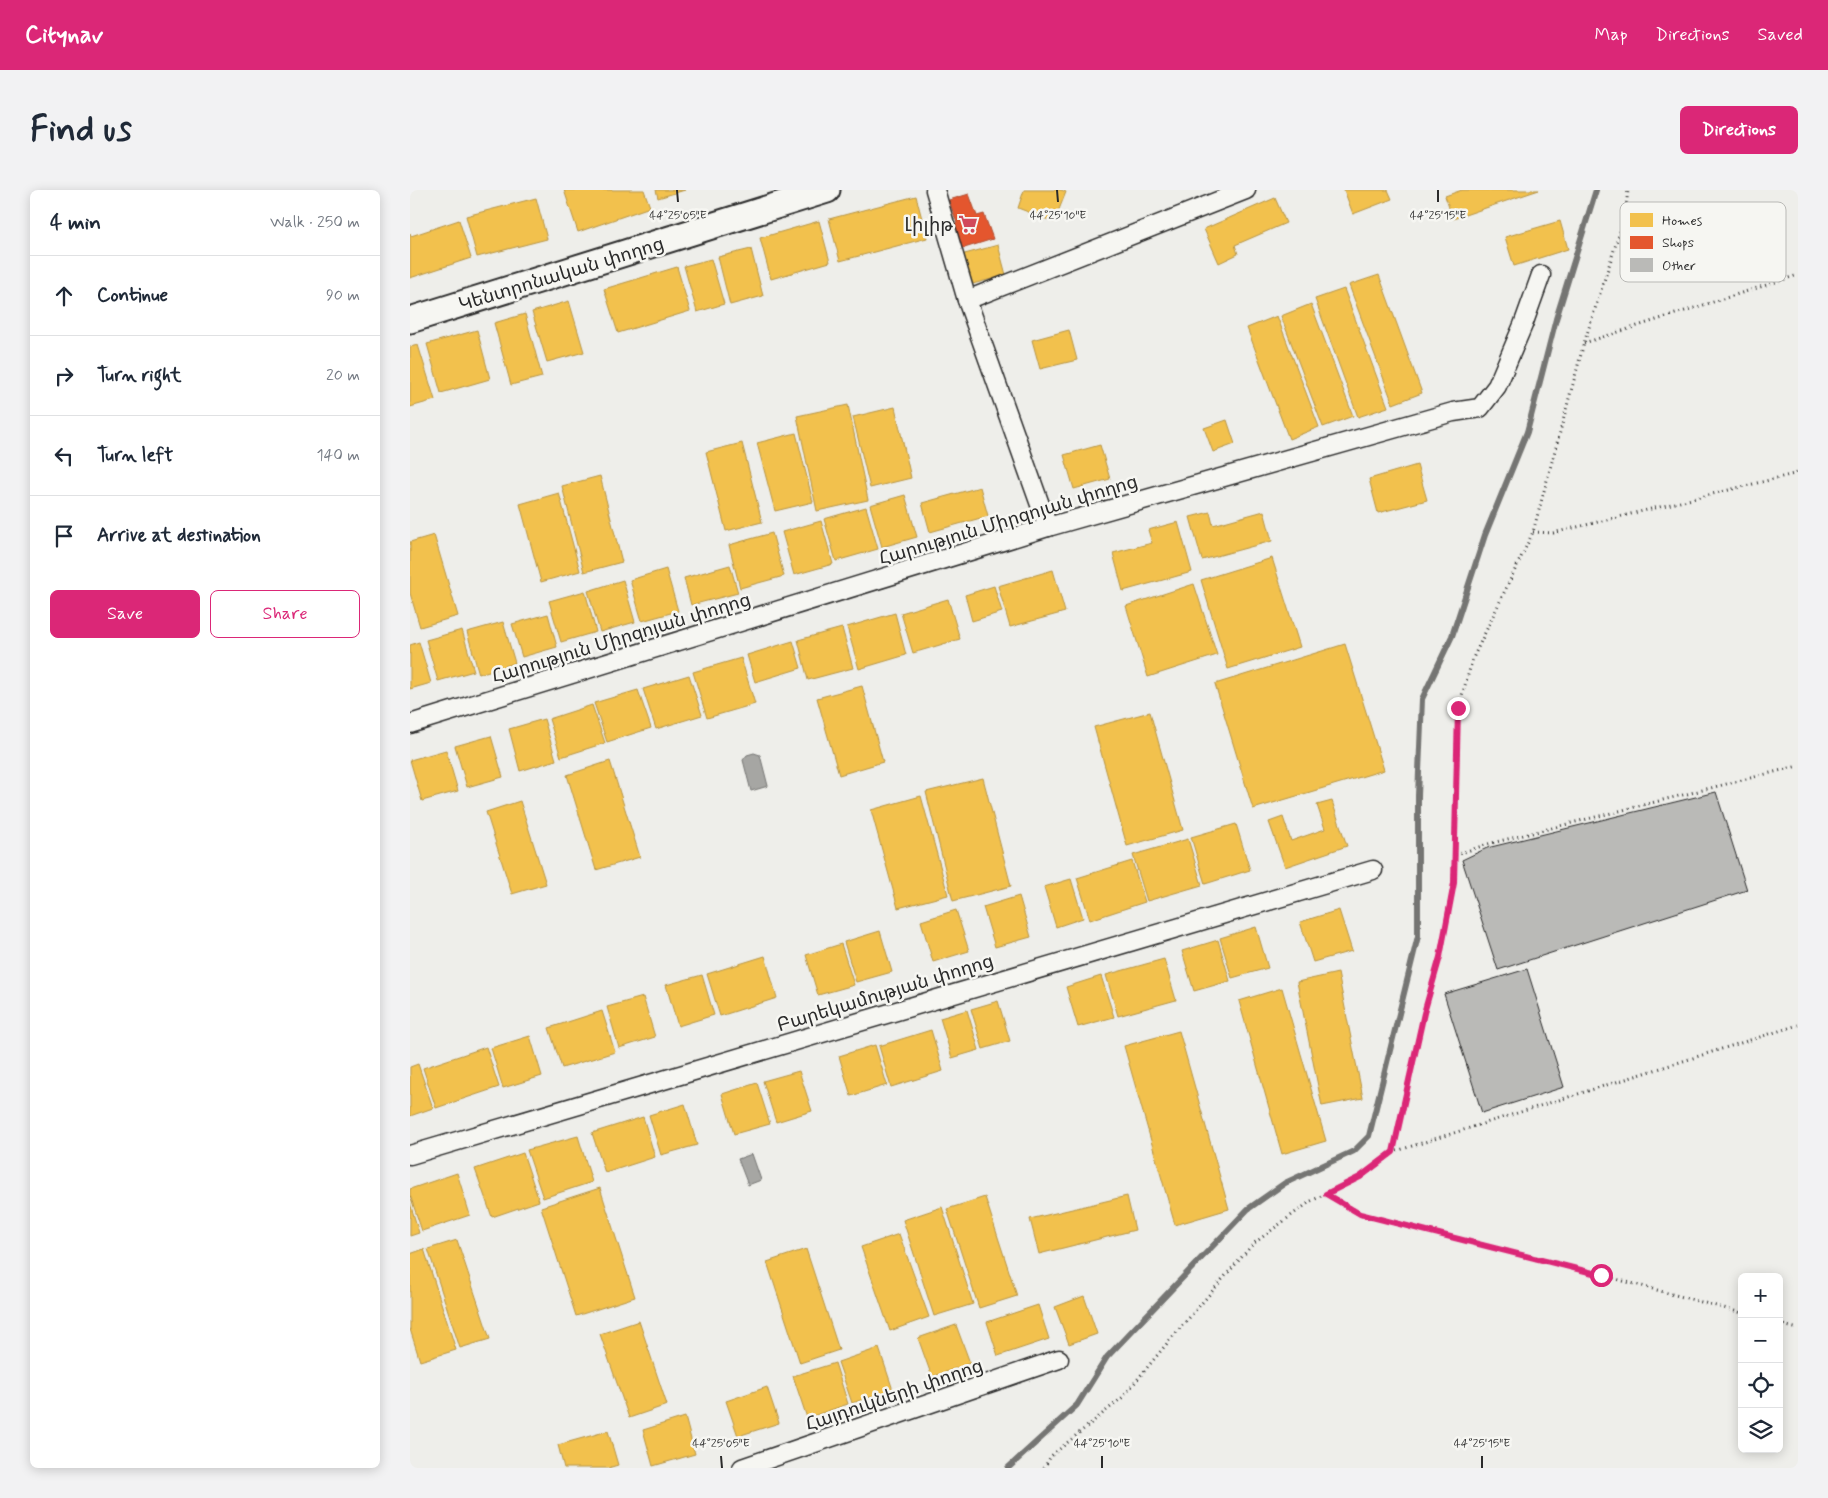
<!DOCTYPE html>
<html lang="en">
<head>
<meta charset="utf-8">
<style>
	body { margin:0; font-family:Mynerve,"Noto Sans Armenian",sans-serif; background:#f2f2f3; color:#1f2937 }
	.controls { position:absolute; right:15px; bottom:15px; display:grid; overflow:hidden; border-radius:8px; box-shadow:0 2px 12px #0003 }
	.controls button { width:45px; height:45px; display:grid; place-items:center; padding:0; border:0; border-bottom:1px solid #e0e1e3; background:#fff; color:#1f2937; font:25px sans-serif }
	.stop { position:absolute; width:15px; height:15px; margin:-11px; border:4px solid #db2777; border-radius:50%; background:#fff }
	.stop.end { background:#db2777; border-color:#fff; box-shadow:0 1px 5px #0008 }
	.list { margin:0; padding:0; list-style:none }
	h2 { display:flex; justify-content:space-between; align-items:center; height:65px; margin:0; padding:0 20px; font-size:21px }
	h2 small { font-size:16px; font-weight:400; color:#747a83 }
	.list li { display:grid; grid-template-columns:32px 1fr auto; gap:15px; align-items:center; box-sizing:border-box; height:80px; padding:0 20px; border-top:1px solid #e0e1e3 }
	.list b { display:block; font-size:19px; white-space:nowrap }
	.list em { font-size:16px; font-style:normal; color:#747a83 }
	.actions { display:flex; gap:10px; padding:15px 20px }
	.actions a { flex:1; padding:11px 0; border:1px solid #db2777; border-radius:8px; text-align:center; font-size:18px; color:#db2777 }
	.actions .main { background:#db2777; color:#fff }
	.icon { flex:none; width:28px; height:28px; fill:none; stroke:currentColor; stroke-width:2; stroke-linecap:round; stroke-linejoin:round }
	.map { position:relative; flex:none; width:1388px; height:1278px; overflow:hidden; border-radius:8px }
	header { display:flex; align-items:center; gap:30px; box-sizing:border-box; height:70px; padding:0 25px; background:#db2777; color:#fff }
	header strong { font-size:24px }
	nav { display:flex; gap:28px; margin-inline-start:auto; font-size:18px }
	.intro { display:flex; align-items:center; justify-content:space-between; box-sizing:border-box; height:120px; padding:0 30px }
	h1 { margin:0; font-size:35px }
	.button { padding:12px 22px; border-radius:8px; background:#db2777; color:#fff; font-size:18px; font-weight:700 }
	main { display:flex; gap:30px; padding:0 30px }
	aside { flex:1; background:#fff; border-radius:8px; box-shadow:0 2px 12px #0003 }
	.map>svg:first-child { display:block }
	.water { fill:#a6a6a3; stroke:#757573 }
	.homes { fill:#f2c14e; stroke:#b69444 }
	.shops { fill:#e4572e; stroke:#ac4a2d }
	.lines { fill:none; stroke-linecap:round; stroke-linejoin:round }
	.stream { stroke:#757573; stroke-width:6 }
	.building { fill:#babab7; stroke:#2b2b2b }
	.minor-casing { stroke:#2b2b2b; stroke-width:21 }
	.secondary-casing { stroke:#2b2b2b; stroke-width:29 }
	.path { stroke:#2b2b2b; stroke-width:3; stroke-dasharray:1 4; stroke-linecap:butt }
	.minor { stroke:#f6f6f2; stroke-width:18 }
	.secondary { stroke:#f6f6f2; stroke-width:25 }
	.route { stroke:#db2777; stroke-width:6 }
	.ticks { fill:none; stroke:#2b2b2b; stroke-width:2 }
	.labels { text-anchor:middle; stroke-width:5; stroke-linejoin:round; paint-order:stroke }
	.poi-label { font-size:19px; fill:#2b2b2b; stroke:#f6f6f2; text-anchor:end }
	.street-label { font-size:19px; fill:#2b2b2b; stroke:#f6f6f2 }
	.key { fill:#f6f6f2; stroke:#b9b9b6; stroke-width:1 }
	.key-label { font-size:14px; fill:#2b2b2b }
	.ticks-label { font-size:12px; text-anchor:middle; fill:#2b2b2b; stroke:#f6f6f2; stroke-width:5; stroke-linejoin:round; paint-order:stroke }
</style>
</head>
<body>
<header>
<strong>Citynav</strong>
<nav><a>Map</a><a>Directions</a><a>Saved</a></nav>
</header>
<div class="intro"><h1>Find us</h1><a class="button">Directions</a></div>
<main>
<aside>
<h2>4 min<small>Walk · 250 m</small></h2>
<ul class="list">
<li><svg class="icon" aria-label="ahead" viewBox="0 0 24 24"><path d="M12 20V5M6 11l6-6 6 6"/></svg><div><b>Continue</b></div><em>90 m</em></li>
<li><svg class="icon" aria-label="right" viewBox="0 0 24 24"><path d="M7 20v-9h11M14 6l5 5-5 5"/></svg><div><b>Turn right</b></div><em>20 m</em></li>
<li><svg class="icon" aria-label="left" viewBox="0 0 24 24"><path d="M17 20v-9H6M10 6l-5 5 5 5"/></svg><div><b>Turn left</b></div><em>140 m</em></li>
<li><svg class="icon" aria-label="arrive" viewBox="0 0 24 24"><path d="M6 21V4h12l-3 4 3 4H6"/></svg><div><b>Arrive at destination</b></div></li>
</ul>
<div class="actions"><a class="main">Save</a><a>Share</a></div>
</aside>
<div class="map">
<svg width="1388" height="1278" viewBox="0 0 1388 1278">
	<rect width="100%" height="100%" fill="#eeeeea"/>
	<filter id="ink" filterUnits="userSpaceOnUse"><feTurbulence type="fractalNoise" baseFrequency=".02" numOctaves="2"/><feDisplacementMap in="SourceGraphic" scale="10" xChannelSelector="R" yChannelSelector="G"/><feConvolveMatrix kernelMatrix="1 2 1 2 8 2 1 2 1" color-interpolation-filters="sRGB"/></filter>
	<g filter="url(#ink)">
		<!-- water -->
		<g class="water">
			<path d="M344 563 350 565 358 596 341 601 333 570 337 565Z"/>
			<path d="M342 964 351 990 338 995 328 969Z"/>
		</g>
		<!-- homes -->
		<g class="homes">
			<path d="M154 0H234L240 17 168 42Z"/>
			<path d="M246 0H275L248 8Z"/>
			<path d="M614 0H651L656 2 644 32 608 18Z"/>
			<path d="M934 0H978L982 9 943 24Z"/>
			<path d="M1052 0H1129L1043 29 1035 6Z"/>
			<path d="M506 6 517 48 430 71 419 29Z"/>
			<path d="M126 8 137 49 67 67 56 26Z"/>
			<path d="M865 8 876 33 825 55 828 64 809 73 794 39Z"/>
			<path d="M49 30 61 68 0 88V43L1 46Z"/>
			<path d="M409 31 420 72 361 89 350 48Z"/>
			<path d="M1150 31 1158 59 1104 76 1095 47Z"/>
			<path d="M588 55 596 85 559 95 551 65Z"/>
			<path d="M341 59 353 106 320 115 308 67Z"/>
			<path d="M301 69 314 114 287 122 274 76Z"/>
			<path d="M267 77 280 121 208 143 194 99Z"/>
			<path d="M969 85 1012 203 983 214 939 95Z"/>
			<path d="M934 99 978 217 948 227 905 109Z"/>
			<path d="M159 111 174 162 137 172 122 122Z"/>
			<path d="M901 114 943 226 913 237 871 126Z"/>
			<path d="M115 124 132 187 101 195 84 133Z"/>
			<path d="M867 126 909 237 879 249 837 138Z"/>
			<path d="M67 140 80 189 31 203 17 154Z"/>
			<path d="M659 140 667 170 630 179 622 150Z"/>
			<path d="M8 155 25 210 0 217V157Z"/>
			<path d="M438 215 458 310 407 321 387 226Z"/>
			<path d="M485 217 501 288 460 298 443 227Z"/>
			<path d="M817 230 825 254 803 262 794 238Z"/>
			<path d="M386 243 403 312 365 321 347 253Z"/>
			<path d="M332 253 352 332 316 341 296 262Z"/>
			<path d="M690 255 700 289 664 299 654 265Z"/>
			<path d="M1007 275 1017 310 968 323 959 289Z"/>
			<path d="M190 286 212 372 174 382 152 296Z"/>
			<path d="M570 297 578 326 520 342 512 313Z"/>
			<path d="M149 303 170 381 131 392 110 314Z"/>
			<path d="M495 305 507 347 472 357 460 315Z"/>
			<path d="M456 317 468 359 426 371 414 329Z"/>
			<path d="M854 321 862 351 792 370 780 327 800 322 803 335Z"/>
			<path d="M411 331 423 374 384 385 372 342Z"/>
			<path d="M768 332 782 382 713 401 703 363 742 353 738 340Z"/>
			<path d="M362 343 374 386 330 398 319 355Z"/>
			<path d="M24 345 48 426 10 437 0 403V352Z"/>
			<path d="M862 368 890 457 818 479 791 390Z"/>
			<path d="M320 375 328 403 281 415 274 388Z"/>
			<path d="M256 379 268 421 232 431 220 390Z"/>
			<path d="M643 380 655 422 600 437 588 396Z"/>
			<path d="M213 390 225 432 190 442 178 401Z"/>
			<path d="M784 394 807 465 738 487 716 416Z"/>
			<path d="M584 396 592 422 562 431 555 405Z"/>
			<path d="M175 401 186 442 151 452 139 411Z"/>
			<path d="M538 409 550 449 503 463 491 423Z"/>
			<path d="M485 423 496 465 449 479 437 437Z"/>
			<path d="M138 424 147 457 112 467 102 434Z"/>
			<path d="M93 432 105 473 69 484 57 442Z"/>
			<path d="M432 438 443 478 398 490 388 450Z"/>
			<path d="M52 440 64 481 28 491 16 450Z"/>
			<path d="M383 451 391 478 345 492 337 465Z"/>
			<path d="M9 452 21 493 0 499V455Z"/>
			<path d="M935 454 974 580 843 619 805 494Z"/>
			<path d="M331 468 345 514 297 528 283 482Z"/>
			<path d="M279 485 292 525 246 539 233 499Z"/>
			<path d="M452 496 473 572 429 585 407 508Z"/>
			<path d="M228 500 241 538 197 552 184 513Z"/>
			<path d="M182 515 195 553 151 567 139 529Z"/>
			<path d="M740 522 773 640 717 656 684 537Z"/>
			<path d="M134 529 146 570 110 581 99 539Z"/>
			<path d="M81 546 93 587 57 597 45 556Z"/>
			<path d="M36 560 48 601 12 611 0 570Z"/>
			<path d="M200 571 230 667 186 680 157 585Z"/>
			<path d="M573 588 601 696 543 711 516 602Z"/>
			<path d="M511 606 538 705 488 718 461 620Z"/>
			<path d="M110 611 136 694 102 704 76 622Z"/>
			<path d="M922 611 937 656 875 677 859 632 873 627 881 651 915 639 907 615Z"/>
			<path d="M826 634 840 680 795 694 781 647Z"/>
			<path d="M778 649 792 695 737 711 723 665Z"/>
			<path d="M722 671 735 712 680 730 667 688Z"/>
			<path d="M661 689 673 728 646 737 634 697Z"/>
			<path d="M609 706 621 747 585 757 573 717Z"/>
			<path d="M546 720 559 761 523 772 511 731Z"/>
			<path d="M929 720 942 761 903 772 890 732Z"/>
			<path d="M846 737 858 778 822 788 810 748Z"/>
			<path d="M470 741 482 782 446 792 434 752Z"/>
			<path d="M808 750 820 791 784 801 772 761Z"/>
			<path d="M431 754 444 795 408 805 396 765Z"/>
			<path d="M355 766 367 808 310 826 297 784Z"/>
			<path d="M754 769 766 810 708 826 696 785Z"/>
			<path d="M928 783 953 908 912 916 887 792Z"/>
			<path d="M292 785 304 825 268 836 256 795Z"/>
			<path d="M691 786 704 827 668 837 656 797Z"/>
			<path d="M872 798 916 951 872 964 829 811Z"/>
			<path d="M233 807 245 847 209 858 197 817Z"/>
			<path d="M588 811 600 851 573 859 561 819Z"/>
			<path d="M557 820 569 860 542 868 530 828Z"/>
			<path d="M192 821 205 862 152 878 139 838Z"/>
			<path d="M521 840 533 881 481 897 469 856Z"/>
			<path d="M769 841 819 1019 765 1035 714 856Z"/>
			<path d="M120 846 132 886 93 898 81 858Z"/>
			<path d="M465 855 477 895 441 906 429 866Z"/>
			<path d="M76 857 89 897 26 918 13 878Z"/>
			<path d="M8 874 23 918 0 926V877Z"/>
			<path d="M389 881 402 921 366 932 353 891Z"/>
			<path d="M347 893 360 934 324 944 312 904Z"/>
			<path d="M275 914 287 955 251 965 239 925Z"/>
			<path d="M233 927 245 967 195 983 182 943Z"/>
			<path d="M168 946 182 992 133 1008 117 960Z"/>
			<path d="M113 963 129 1011 82 1027 65 979Z"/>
			<path d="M47 983 60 1025 12 1041 0 1005V999Z"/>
			<path d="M190 998 225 1107 166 1126 131 1017Z"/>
			<path d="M717 1006 725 1040 629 1064 620 1029Z"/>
			<path d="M575 1007 607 1106 569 1118 537 1019Z"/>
			<path d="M0 1013 9 1043 0 1046Z"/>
			<path d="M532 1017 563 1114 524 1126 493 1030Z"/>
			<path d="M489 1044 519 1127 480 1141 451 1057Z"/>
			<path d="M47 1050 80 1149 50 1158 18 1059Z"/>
			<path d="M14 1059 46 1160 10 1171 0 1139V1064Z"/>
			<path d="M396 1059 429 1160 390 1173 357 1072Z"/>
			<path d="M674 1106 687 1144 659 1154 645 1117Z"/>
			<path d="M628 1115 639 1149 588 1166 577 1132Z"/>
			<path d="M229 1131 257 1215 219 1228 190 1144Z"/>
			<path d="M546 1135 560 1173 522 1187 508 1148Z"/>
			<path d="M469 1158 483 1200 442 1213 428 1172Z"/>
			<path d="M425 1173 438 1214 397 1228 383 1186Z"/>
			<path d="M357 1197 369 1233 328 1246 316 1211Z"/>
			<path d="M275 1227 285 1264 243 1276 233 1240Z"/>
			<path d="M198 1241 208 1275 198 1278H154L148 1255Z"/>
		</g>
		<!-- shops -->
		<path class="shops" d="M559 4 567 26 574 24 583 49 548 60 540 35 547 33 539 10Z"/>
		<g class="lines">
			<!-- stream -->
			<path class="stream" d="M598 1278 667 1215 697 1167 838 1019 875 993 944 961 959 946 1008 746V606L1012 509 1042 446 1075 345 1117 242 1146 129 1186 0"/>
		</g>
		<!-- building -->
		<g class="building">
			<path d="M1306 602 1337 700 1088 780 1052 670 1077 658Z"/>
			<path d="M1117 779 1154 897 1072 923 1034 804Z"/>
		</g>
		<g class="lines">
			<!-- minor casing -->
			<g class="minor-casing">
				<g id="minor">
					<path d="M525 0 557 110 638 337"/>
					<path d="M557 110 836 0"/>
					<path d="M0 534 638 337 1043 222 1070 218 1087 196 1113 135 1131 85"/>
					<path d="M0 965 963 680"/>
					<path d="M332 1278 649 1169"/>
				</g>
			</g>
			<!-- secondary casing -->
			<g class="secondary-casing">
				<path id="secondary" d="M0 130 417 0"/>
			</g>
			<!-- path -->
			<g class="path">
				<path d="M1174 153 1388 85"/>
				<path d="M1123 342 1143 343 1388 283"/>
				<path d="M1045 665 1078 654 1388 576"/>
				<path d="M983 962 1014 823 1030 767 1044 693 1048 519 1063 468 1123 342 1174 153 1215 26 1218 0"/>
				<path d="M917 1004 950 1024 1191 1085 1332 1123"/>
				<path d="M1369 1134 1388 1139"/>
				<path d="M634 1278 641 1266 713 1207 759 1151 843 1054 901 1011 951 987 983 962 1388 835"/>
			</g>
			<!-- minor -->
			<use href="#minor" class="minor"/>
			<!-- secondary -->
			<use href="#secondary" class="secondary"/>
		</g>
	</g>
	<g class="lines" filter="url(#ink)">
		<!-- route -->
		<path class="route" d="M1048 518 1044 693 1030 767 1014 823 983 962 950 987 916 1004 950 1024 1191 1085"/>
	</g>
	<!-- ticks -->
	<path class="ticks" d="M267 0 268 12M647 0 648 12M1028 0V12M311 1266 312 1278M692 1266V1278M1072 1266V1278"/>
	<!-- icons -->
	<defs>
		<g id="supermarket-bare" transform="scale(1.5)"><path d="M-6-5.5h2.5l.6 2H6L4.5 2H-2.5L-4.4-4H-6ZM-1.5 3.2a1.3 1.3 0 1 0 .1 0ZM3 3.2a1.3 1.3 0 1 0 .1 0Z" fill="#d1495b" stroke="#f6f6f2" stroke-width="2.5" paint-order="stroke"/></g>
	</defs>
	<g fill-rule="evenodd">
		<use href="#supermarket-bare" x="558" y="34"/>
	</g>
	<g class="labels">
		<!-- poi labels -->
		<g class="poi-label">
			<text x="543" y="41">Լիլիթ</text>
		</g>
		<!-- street labels -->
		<g class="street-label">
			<text transform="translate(151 83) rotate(-17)" y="7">Կենտրոնական փողոց</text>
			<text transform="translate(598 329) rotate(-17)" y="7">Հարություն Միրզոյան փողոց</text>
			<text transform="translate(211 447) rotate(-17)" y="7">Հարություն Միրզոյան փողոց</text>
			<text transform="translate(475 802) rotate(-17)" y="7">Բարեկամության փողոց</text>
			<text transform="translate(484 1204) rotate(-19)" y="7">Հայդուկների փողոց</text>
		</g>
	</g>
	<!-- legend -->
	<rect x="1210" y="12" width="166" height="80" rx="8" class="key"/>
	<rect x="1220" y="23" width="23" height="14" fill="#f2c14e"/>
	<rect x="1220" y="46" width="23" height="13" fill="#e4572e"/>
	<rect x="1220" y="68" width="23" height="14" fill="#babab7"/>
	<g class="key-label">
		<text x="1252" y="35">Homes</text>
		<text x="1252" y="57">Shops</text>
		<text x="1252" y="80">Other</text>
	</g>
	<g class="ticks-label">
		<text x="268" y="29">44°25'05"E</text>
		<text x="648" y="29">44°25'10"E</text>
		<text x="1028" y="29">44°25'15"E</text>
		<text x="311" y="1257">44°25'05"E</text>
		<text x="692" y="1257">44°25'10"E</text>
		<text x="1072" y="1257">44°25'15"E</text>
	</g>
</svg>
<div class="controls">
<button>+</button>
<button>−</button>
<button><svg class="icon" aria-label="locate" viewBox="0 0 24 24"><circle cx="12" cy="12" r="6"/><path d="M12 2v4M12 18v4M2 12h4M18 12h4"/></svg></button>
<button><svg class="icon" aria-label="layers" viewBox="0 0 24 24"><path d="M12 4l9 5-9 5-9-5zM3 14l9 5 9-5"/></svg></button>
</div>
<div class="stop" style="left:1191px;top:1085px"></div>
<div class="stop end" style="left:1048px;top:518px"></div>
</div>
</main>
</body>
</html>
